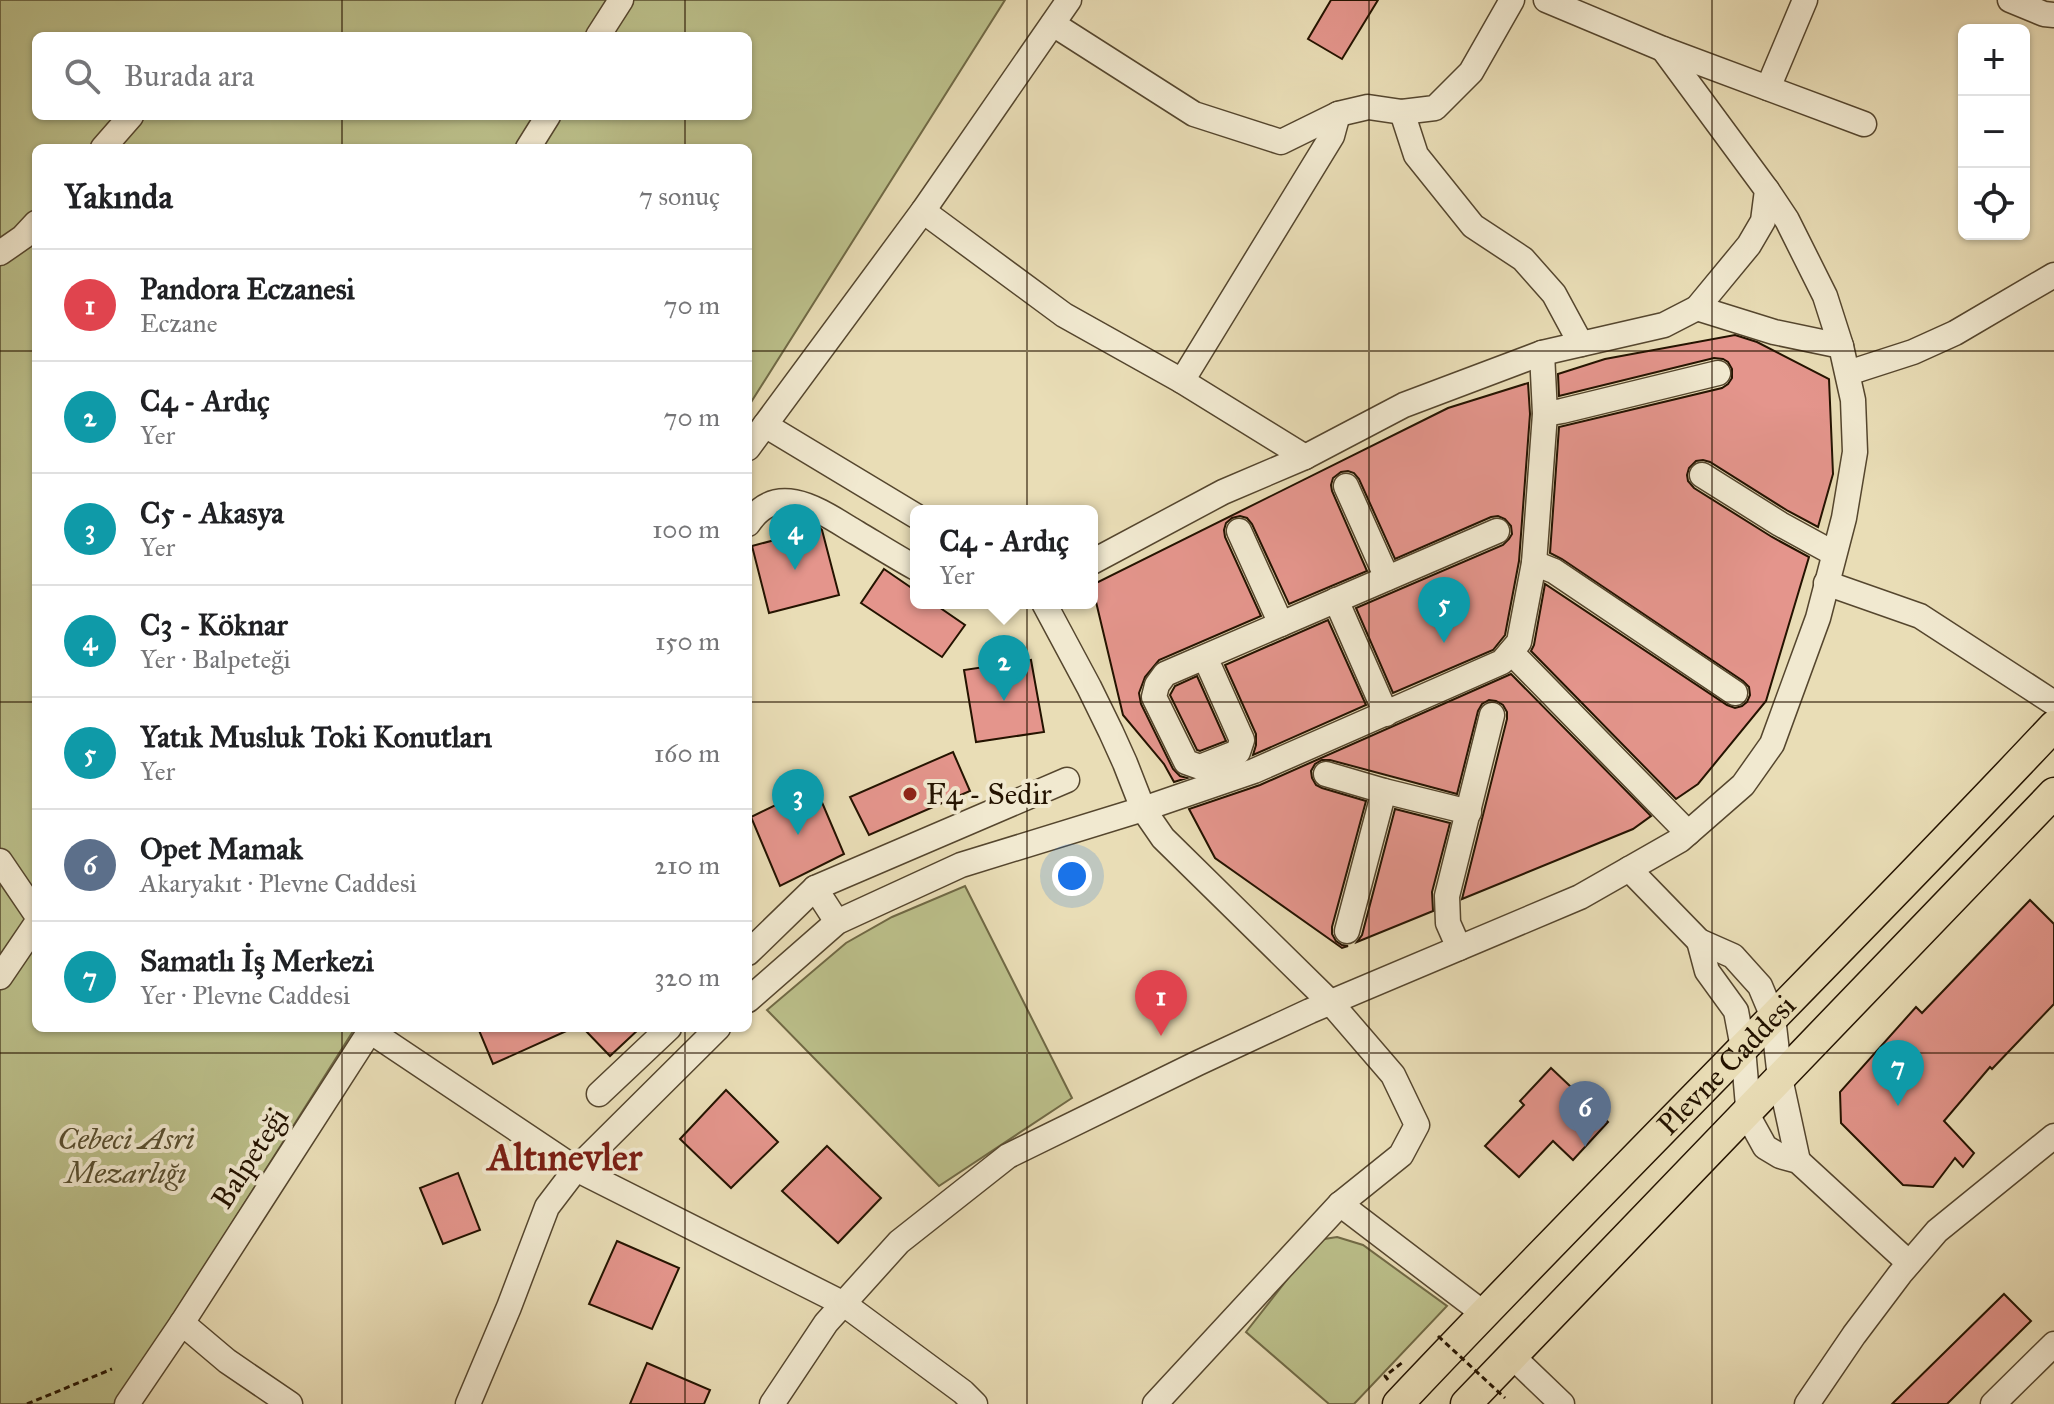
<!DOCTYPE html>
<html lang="tr">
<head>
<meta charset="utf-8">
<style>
	body { margin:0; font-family:"IM FELL Great Primer",serif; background:#f2f2f2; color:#202124 }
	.controls { position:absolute; right:24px; top:24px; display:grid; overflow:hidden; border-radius:12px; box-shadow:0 2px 6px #0004 }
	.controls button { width:72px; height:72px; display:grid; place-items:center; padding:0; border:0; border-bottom:2px solid #e0e0e0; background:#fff; color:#202124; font:40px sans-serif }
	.you { position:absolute; left:1072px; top:876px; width:28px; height:28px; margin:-20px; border:6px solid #fff; border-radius:50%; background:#1a73e8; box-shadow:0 0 0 12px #1a73e833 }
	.badge { display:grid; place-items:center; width:52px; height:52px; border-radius:50%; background:#7c3aed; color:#fff; font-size:26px; font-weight:700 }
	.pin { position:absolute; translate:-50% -66px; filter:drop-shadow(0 2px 4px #0008) }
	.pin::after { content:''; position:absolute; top:42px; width:28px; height:24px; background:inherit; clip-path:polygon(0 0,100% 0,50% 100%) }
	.popup { position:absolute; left:910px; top:505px; width:188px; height:104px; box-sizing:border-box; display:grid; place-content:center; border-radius:12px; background:#fff; filter:drop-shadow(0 2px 6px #0005); font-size:26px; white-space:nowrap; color:#757577 }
	.popup b { font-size:30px; color:#202124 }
	.popup::after { content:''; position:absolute; left:50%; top:100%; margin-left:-16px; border:16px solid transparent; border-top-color:#fff }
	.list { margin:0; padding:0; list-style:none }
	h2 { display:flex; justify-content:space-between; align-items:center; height:104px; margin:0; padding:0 32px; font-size:34px }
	h2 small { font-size:26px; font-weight:400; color:#757577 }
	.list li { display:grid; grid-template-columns:52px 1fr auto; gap:24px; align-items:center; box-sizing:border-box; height:112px; padding:0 32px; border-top:2px solid #e0e0e0 }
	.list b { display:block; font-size:30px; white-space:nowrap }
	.list p { margin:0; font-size:26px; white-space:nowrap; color:#757577 }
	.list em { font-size:26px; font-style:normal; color:#757577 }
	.icon { flex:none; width:44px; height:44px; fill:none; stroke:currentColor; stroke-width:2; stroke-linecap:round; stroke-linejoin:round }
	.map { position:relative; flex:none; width:2054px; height:1404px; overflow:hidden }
	.search { position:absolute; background:#fff; box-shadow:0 2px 6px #0004; left:32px; top:32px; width:720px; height:88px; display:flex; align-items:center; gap:20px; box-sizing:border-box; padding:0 28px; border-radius:12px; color:#757577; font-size:30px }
	.panel { position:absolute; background:#fff; box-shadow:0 2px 6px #0004; left:32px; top:144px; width:720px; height:888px; border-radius:12px }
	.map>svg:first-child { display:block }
	.green { fill:#bbbf8a; stroke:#706945; stroke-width:2; fill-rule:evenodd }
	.building { fill:#e4958c; stroke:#241300; stroke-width:2 }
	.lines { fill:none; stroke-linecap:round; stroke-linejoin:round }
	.minor-casing { stroke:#55462e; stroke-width:27 }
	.major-casing { stroke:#241300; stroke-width:33 }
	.path { stroke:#241300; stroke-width:3; stroke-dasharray:6 4; stroke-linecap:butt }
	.minor { stroke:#f1e9d0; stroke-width:24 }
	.major { stroke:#e9ddb6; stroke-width:30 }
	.path-bridge { stroke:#241300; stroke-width:3; stroke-dasharray:6 4; stroke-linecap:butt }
	.grid { fill:none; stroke:#241300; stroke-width:2; stroke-opacity:0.55 }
	.poi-dot { fill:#8f2418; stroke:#f1e9d0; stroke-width:3 }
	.labels { text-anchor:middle; stroke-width:8; stroke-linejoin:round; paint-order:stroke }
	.poi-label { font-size:30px; fill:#241300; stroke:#f1e9d0; text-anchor:start }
	.street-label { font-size:30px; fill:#241300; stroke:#f1e9d0 }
	.park-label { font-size:30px; font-style:italic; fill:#594f30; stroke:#f1e9d0 }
	.district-label { font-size:38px; font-weight:bold; fill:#7a1f14; stroke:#f1e9d0 }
</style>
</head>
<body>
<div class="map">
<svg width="2054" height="1404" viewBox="0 0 2054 1404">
	<rect width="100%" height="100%" fill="#e9ddb6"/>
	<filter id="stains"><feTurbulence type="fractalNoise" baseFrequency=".0025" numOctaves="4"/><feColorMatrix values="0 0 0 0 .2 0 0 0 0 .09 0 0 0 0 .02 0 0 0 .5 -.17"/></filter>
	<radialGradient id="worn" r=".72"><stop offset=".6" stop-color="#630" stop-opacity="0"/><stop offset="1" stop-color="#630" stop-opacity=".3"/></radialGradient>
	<!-- green -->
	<g class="green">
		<path d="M0 0H1005L748 407V148H36V1028H355L118 1404H0ZM36 36H748V116H36Z"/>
		<path d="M965 886 1072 1098 939 1186 767 1010 846 943 892 917Z"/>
		<path d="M1337 1237 1363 1245 1447 1306 1354 1404H1329L1246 1332 1318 1240Z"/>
	</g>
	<!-- building -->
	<g class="building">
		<path d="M1331 0H1378L1342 59 1308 39Z"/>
		<path d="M1735 335 1757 342 1829 379 1833 474 1818 527 1788 511 1710 462 1703 460 1696 461 1689 468 1687 475 1688 481 1694 488 1772 537 1809 557 1766 701 1698 784 1676 799 1531 651 1534 645 1545 584 1727 705 1735 708 1742 706 1747 702 1750 695 1749 687 1743 681 1562 559 1550 553 1559 427 1722 388 1728 384 1732 378V369L1728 362 1723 359 1714 358 1559 396 1558 374 1605 359Z"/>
		<path d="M1528 383 1530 414 1519 561 1505 635 1493 650 1393 693 1356 608 1503 545 1509 539 1512 534 1511 526 1505 519 1498 516 1491 517 1395 559 1359 479 1354 473 1348 471 1341 472 1333 478 1331 485 1332 491 1367 571 1289 604 1252 524 1247 518 1240 516 1232 518 1226 523 1224 530 1225 537 1261 616 1159 660 1145 677 1139 693 1141 704 1173 769 1180 776 1187 778 1174 782 1164 764 1123 715 1092 585 1448 408Z"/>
		<path d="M820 528 822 530 839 595 769 613 752 546Z"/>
		<path d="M884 569 916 591V603H933L965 625 942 657 861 603Z"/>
		<path d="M1328 620 1366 705 1253 755 1256 745V734L1225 665Z"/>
		<path d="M1031 660 1044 732 976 742 964 670Z"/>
		<path d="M1511 674 1651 816 1633 829 1462 899 1507 719V712L1503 705 1496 701 1489 700 1482 704 1478 711 1457 794 1330 760H1322L1315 764 1311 771 1312 778 1316 785 1322 788 1366 801 1332 927V934L1336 941 1342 945 1348 946 1342 948 1215 858 1189 809 1260 785Z"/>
		<path d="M1197 676 1226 741 1200 751 1197 750 1170 695 1175 686Z"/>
		<path d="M953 752 970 791 869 835 850 797Z"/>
		<path d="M815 786 844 854 780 886 751 817Z"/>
		<path d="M1395 809 1450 823 1432 892 1433 911 1357 942 1362 935Z"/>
		<path d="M2030 900 2054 924V1004L1992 1069 1990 1067 1944 1121 1974 1153 1963 1167 1955 1158 1933 1187 1903 1185 1841 1123 1840 1092 1916 1007 1922 1013Z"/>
		<path d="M478 1028H573L493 1064Z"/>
		<path d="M583 1028H640L610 1056Z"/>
		<path d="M1551 1068 1608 1122 1573 1160 1553 1141 1519 1177 1485 1146 1524 1105 1520 1101Z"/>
		<path d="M726 1090 778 1142 731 1188 680 1139Z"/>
		<path d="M827 1146 881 1198 838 1243 782 1191Z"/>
		<path d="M458 1173 480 1230 443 1244 420 1188Z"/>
		<path d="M617 1241 679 1268 652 1329 589 1304Z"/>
		<path d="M2004 1294 2031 1321 1947 1404H1892Z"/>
		<path d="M647 1363 710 1390 704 1404H630Z"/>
	</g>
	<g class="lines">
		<!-- minor casing -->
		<g class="minor-casing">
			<g id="minor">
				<path d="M1546 0 1663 49 1864 124"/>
				<path d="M2010 0 2044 14 2054 15"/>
				<path d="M1053 24 1194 114 1281 142 1338 114 1368 107 1402 112 1435 108 1471 72 1512 0"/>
				<path d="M598 36 621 0"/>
				<path d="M1768 88 1805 0"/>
				<path d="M1402 112 1416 155 1473 226 1523 259 1554 294 1581 344"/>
				<path d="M103 148 131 116"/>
				<path d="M528 148 548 116"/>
				<path d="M1767 190 1787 220 1825 296 1841 346"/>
				<path d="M923 211 1064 315 1182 381 1305 457"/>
				<path d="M0 253 23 237 36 223"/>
				<path d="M1848 373 1913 352 1955 333 2054 275"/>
				<path d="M1182 381 1332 136 1338 114"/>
				<path d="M1545 414 1562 411 1718 373"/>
				<path d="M765 425 916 516"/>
				<path d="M748 448 923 211 1069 0"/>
				<path d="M1702 475 1780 524 1833 553"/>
				<path d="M1346 486 1387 578"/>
				<path d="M748 524C778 478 823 513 857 533 877 545 896 557 916 568"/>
				<path d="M1239 531 1281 624"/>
				<path d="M1092 562 1223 492 1305 457 1404 405 1542 353 1664 325 1697 308 1749 245 1763 221 1767 190 1663 49"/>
				<path d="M1534 563 1554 571 1735 693"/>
				<path d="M1826 583 1920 616 2054 703"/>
				<path d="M1336 600 1386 714"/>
				<path d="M1044 603 1089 687 1111 732 1125 763 1143 809 1163 838 1331 1003 1393 1075 1417 1125 1401 1155 1340 1204 1155 1404"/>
				<path d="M1511 652 1688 833"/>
				<path d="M1205 657 1242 740 1238 752 1200 767 1186 762 1154 697 1157 685 1165 674 1497 531"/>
				<path d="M1326 774 1384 791 1469 812"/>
				<path d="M0 861 36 914"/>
				<path d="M1629 869 1699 941 1733 956 1760 986 1773 1017 1780 1078 1798 1161"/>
				<path d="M815 888 1067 780"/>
				<path d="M1347 931 1384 791"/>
				<path d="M1699 941 1707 971 1736 1011 1743 1048 1749 1118 1765 1147 1780 1156 1798 1161 1909 1263"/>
				<path d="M1459 948 1448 923 1447 896 1492 715"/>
				<path d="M748 953 815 888 837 922"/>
				<path d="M0 977 36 924"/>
				<path d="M748 1000 837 922 961 865 1143 809 1254 771 1502 662 1519 642 1534 563 1545 414 1542 353"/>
				<path d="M370 1031 576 1169 844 1304 963 1392 975 1404"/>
				<path d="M599 1094 669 1028"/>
				<path d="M1340 1204 1483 1313"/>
				<path d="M182 1323 372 1028"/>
				<path d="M1512 1356 1562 1404"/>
				<path d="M127 1404 182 1323 227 1361 290 1404"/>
				<path d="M468 1404 509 1307 547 1207 576 1169 718 1028"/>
				<path d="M772 1404 826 1323 899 1242 1008 1156 1198 1063 1310 1011 1580 897 1680 840 1743 785 1772 744 1818 618 1844 518 1855 452 1853 400 1841 346 1774 332 1697 308"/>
				<path d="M1807 1404 1854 1335 1900 1274 1937 1231 2054 1136"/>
				<path d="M1993 1404 2054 1344"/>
			</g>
		</g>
		<!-- major casing -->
		<g class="major-casing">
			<g id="major">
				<path id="s1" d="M1398 1404C1614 1175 1839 955 2054 726"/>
				<path d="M1466 1404 2054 793"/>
			</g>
		</g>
		<!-- path -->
		<g class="path">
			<path d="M1388 1380 1385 1376 1403 1362"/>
			<path d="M27 1404 112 1369"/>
		</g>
		<!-- minor -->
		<use href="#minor" class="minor"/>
		<!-- major -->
		<use href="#major" class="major"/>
		<!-- path-bridge -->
		<path class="path-bridge" d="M1438 1336 1505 1398"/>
	</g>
	<!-- grid -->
	<path class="grid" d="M342 0V36M685 0V36M1027 0V1404M1369 0V1404M1712 0V1404M342 116V148M685 116V148M0 351H36M748 351H2054M0 702H36M748 702H2054M342 1028V1404M685 1028V1404M0 1053H2054"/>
	<!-- markers -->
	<circle class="poi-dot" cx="910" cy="794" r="8"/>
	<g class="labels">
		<!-- poi labels -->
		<g class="poi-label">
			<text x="926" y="804">F4 - Sedir</text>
		</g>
		<!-- street labels -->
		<g class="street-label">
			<text dy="10" stroke="none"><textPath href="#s1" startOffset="472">Plevne Caddesi</textPath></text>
			<text transform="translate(250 1158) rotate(-57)" y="10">Balpeteği</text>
		</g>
		<!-- park labels -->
		<g class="park-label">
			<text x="126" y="1149">Cebeci Asri<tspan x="126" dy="34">Mezarlığı</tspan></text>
		</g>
		<!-- district labels -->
		<g class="district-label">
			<text x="565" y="1170">Altınevler</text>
		</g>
	</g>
	<rect width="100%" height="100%" filter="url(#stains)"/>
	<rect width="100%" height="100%" fill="url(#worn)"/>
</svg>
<div class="controls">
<button>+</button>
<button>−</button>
<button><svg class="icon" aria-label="locate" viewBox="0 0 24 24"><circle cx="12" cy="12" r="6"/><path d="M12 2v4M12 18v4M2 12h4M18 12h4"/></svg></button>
</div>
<div class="you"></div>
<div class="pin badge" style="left:1161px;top:1036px;background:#e0444e">1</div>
<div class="pin badge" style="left:1004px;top:701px;background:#0f9aa8">2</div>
<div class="popup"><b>C4 - Ardıç</b>Yer</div>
<div class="pin badge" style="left:798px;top:835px;background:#0f9aa8">3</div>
<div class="pin badge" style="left:795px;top:570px;background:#0f9aa8">4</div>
<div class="pin badge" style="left:1444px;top:643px;background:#0f9aa8">5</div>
<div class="pin badge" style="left:1585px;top:1147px;background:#5c6f8a">6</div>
<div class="pin badge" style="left:1898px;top:1106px;background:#0f9aa8">7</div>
<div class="search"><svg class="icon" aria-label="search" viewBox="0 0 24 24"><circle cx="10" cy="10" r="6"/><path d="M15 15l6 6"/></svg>Burada ara</div>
<section class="panel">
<h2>Yakında<small>7 sonuç</small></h2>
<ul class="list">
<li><span class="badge" style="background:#e0444e">1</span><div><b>Pandora Eczanesi</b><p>Eczane</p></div><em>70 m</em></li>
<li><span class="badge" style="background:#0f9aa8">2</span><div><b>C4 - Ardıç</b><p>Yer</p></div><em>70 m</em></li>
<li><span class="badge" style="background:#0f9aa8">3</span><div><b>C5 - Akasya</b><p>Yer</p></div><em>100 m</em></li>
<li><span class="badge" style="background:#0f9aa8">4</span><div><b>C3 - Köknar</b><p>Yer · Balpeteği</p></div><em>150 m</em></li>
<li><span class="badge" style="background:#0f9aa8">5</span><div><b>Yatık Musluk Toki Konutları</b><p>Yer</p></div><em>160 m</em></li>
<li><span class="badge" style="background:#5c6f8a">6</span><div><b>Opet Mamak</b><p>Akaryakıt · Plevne Caddesi</p></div><em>210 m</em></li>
<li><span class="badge" style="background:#0f9aa8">7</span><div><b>Samatlı İş Merkezi</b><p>Yer · Plevne Caddesi</p></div><em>320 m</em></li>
</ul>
</section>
</div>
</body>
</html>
